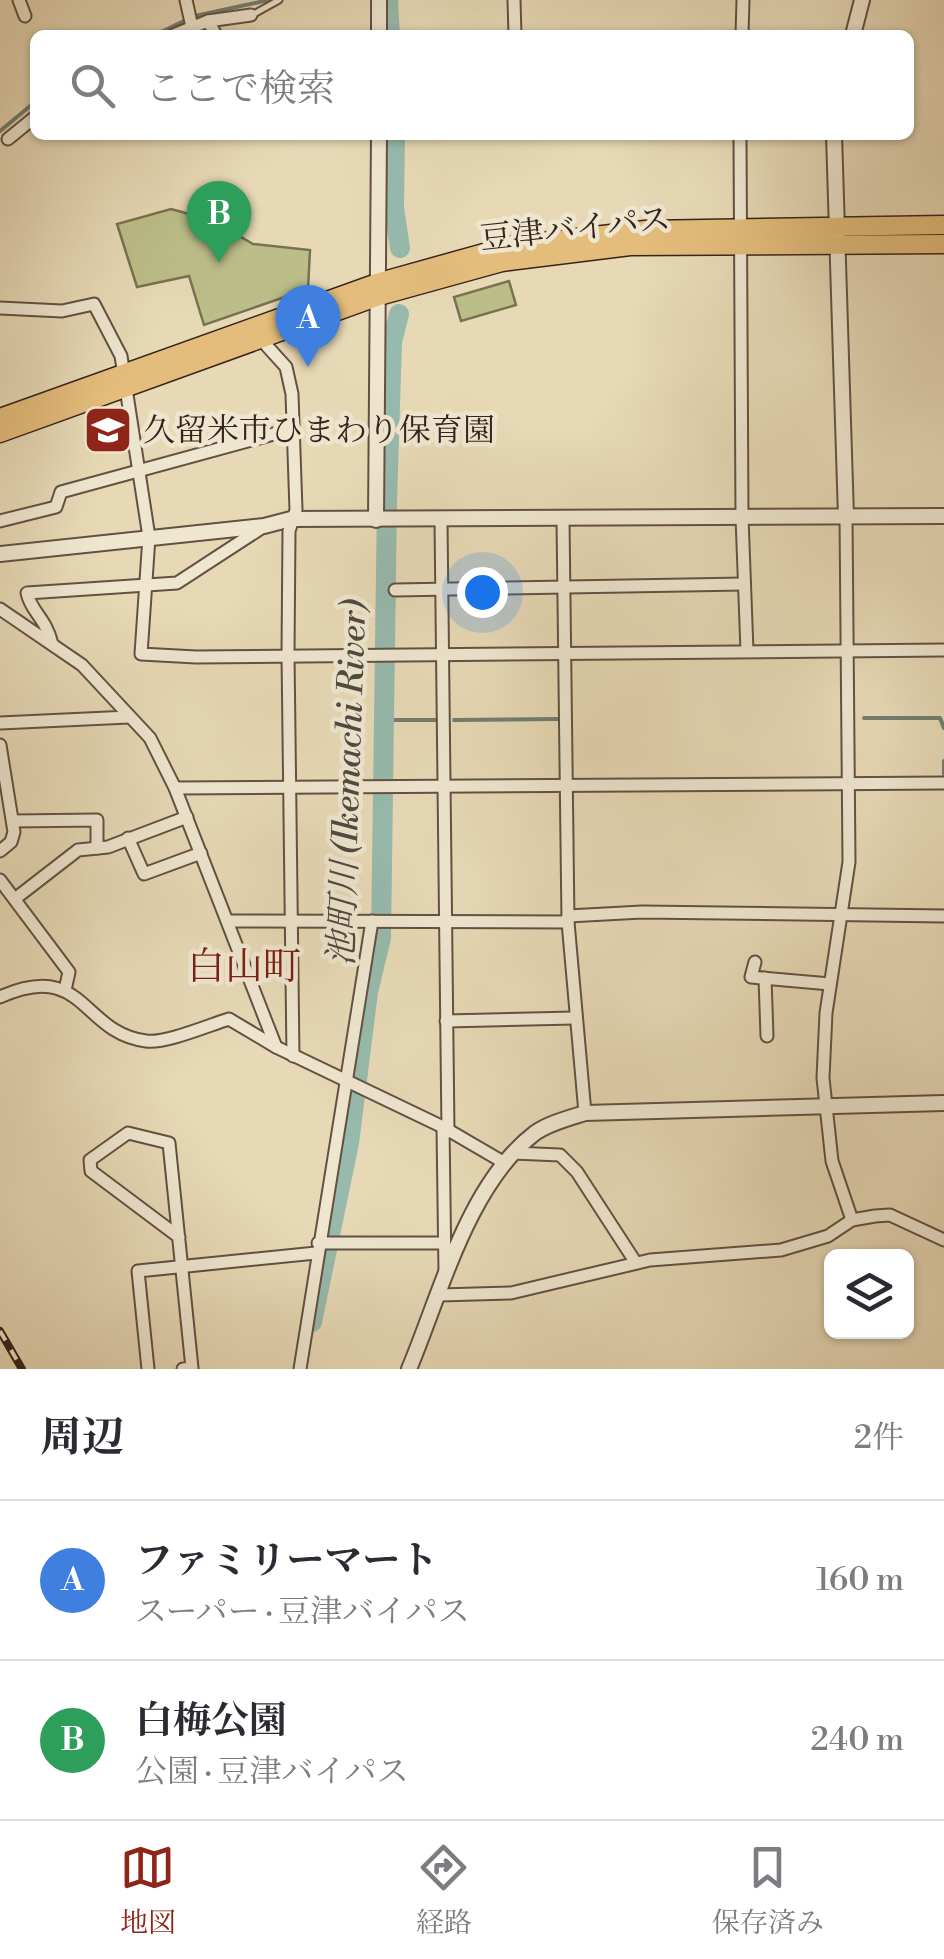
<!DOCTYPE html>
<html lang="ja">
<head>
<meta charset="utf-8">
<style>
	body { margin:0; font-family:"Libre Bodoni","Noto Serif JP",serif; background:#f7f7f7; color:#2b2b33 }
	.controls { position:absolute; right:30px; bottom:30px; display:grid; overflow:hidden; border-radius:15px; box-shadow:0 2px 8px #0004 }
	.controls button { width:90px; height:90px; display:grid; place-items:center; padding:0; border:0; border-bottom:2px solid #e1e1e2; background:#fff; color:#2b2b33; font:50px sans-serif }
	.you { position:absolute; left:482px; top:592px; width:35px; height:35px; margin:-25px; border:8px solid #fff; border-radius:50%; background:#1a73e8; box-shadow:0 0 0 15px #1a73e833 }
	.badge { display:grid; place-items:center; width:65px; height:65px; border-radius:50%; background:#8f2418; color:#fff; font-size:32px; font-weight:700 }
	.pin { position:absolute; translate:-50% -82px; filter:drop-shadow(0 2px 5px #0008) }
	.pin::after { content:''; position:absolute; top:52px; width:35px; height:30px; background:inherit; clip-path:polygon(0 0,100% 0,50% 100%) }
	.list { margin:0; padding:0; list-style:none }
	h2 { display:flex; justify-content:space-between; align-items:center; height:130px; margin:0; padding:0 40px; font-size:42px }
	h2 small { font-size:32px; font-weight:400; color:#7c7c81 }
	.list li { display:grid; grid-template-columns:65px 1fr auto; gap:30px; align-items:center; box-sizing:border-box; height:160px; padding:0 40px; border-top:2px solid #e1e1e2 }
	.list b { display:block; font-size:38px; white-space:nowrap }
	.list p { margin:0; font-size:32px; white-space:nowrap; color:#7c7c81 }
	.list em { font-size:32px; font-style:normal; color:#7c7c81 }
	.icon { flex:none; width:55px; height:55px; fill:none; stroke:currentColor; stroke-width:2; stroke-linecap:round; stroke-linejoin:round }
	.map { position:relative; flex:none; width:944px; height:1369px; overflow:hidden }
	.search { position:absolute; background:#fff; box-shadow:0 2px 8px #0004; left:30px; right:30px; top:30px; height:110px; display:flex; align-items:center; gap:25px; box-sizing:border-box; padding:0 35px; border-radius:15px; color:#7c7c81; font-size:38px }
	.sheet { height:450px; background:#fff }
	nav { display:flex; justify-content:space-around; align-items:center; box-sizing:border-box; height:140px; border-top:2px solid #e1e1e2; background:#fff; font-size:28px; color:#7c7c81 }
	nav a { display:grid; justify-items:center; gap:5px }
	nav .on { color:#8f2418 }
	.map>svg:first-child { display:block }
	.green { fill:#bcbe89; stroke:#787152; stroke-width:2.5 }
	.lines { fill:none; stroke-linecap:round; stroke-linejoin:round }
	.stream { stroke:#707e73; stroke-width:4 }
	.river { stroke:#97baad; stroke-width:20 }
	.service-casing { stroke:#625142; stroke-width:9 }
	.minor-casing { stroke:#625142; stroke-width:15 }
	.tertiary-casing { stroke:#625142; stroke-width:18 }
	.trunk-casing { stroke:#35241c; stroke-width:21 }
	.service { stroke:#efe6d0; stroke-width:5 }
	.minor { stroke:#efe6d0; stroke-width:11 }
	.tertiary { stroke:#efe6d0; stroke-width:14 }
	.trunk { stroke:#e4bc7b; stroke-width:18 }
	.rail-casing { stroke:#35241c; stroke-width:8 }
	.rail { stroke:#efe6d0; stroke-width:4; stroke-dasharray:11; stroke-linecap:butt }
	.labels { text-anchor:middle; stroke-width:9; stroke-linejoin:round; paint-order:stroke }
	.street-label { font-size:32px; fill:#35241c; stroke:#efe6d0 }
	.poi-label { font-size:32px; fill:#35241c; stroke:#efe6d0; text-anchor:start }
	.water-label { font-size:35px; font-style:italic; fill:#4e4a40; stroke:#efe6d0 }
	.quarter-label { font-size:38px; fill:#7a1f14; stroke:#efe6d0 }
</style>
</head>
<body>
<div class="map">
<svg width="944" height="1369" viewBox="0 0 944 1369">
	<rect width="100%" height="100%" fill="#e7d9b6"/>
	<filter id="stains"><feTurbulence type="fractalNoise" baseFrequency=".002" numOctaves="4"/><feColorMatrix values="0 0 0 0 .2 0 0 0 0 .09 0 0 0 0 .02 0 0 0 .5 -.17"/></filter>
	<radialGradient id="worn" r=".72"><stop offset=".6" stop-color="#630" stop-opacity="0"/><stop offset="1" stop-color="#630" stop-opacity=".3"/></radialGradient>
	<!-- green -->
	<g class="green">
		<path d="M171 209 214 221 253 244 310 250 308 289 204 325 189 276 137 287 117 224Z"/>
		<path d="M509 281 516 305 461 321 454 297Z"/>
	</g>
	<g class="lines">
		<!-- stream -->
		<g class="stream">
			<path d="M195 16 269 0"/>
			<path d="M155 35 186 20"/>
			<path d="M0 131 35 102"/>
			<path d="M864 718H940L944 728"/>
			<path d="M384 720H439"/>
			<path d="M454 720 559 719"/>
			<path d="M944 774V761"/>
		</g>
		<!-- river -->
		<g class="river">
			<path d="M388 0 390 35"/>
			<path d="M395 135 394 208 400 248"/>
			<path d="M312 1322 349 1143 368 992 381 938 387 500 392 342 399 314"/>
		</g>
		<!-- service casing -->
		<g class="service-casing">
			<path id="service" d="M252 15 279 0"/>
		</g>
		<!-- minor casing -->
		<g class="minor-casing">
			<g id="minor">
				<path d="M19 0 25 16"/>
				<path d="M186 0 192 27"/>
				<path d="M514 0 515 35"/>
				<path d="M208 21 216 35"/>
				<path d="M173 35 208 21 251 15"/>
				<path d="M742 35 743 0"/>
				<path d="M740 135 742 517 747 651"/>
				<path d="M8 139 35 117"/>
				<path d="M0 308 62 311 94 304 121 356 149 537 141 654 196 657 944 650"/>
				<path d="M257 335 286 367 292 394 296 510 289 531 288 654 293 1056"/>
				<path d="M846 517 849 862 826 1013 823 1078 832 1161 852 1220"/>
				<path d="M563 519 568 922 585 1113"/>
				<path d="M0 521 56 507 61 492 292 429"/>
				<path d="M441 521 448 1132"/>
				<path d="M395 590 744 584"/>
				<path d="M0 609 82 665 150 738 175 788 276 1047"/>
				<path d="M52 644C46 618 31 612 27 593L177 583 263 527"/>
				<path d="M0 723 129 717"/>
				<path d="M0 745 14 832 11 842 0 851"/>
				<path d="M175 788 944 783"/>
				<path d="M13 821 97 820V848"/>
				<path d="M128 838 144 874 201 853"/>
				<path d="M0 880 69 972 65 990"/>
				<path d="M16 898 78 850 108 847 187 817"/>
				<path d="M568 916 642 912 944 916"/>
				<path d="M228 921 568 922"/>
				<path d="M755 962 751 977 830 984"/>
				<path d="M765 978 767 1036"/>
				<path d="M0 997C85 959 81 1033 146 1041 165 1044 209 1025 229 1019L276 1047 443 1127 503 1162"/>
				<path d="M446 1021 574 1018"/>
				<path d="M443 1127 445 1272"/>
				<path d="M513 1153 560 1155 577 1172 636 1263"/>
				<path d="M179 1237 91 1171 90 1160 128 1133 169 1143 192 1368 183 1369"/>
				<path d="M318 1243H444"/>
				<path d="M440 1295 511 1293 650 1260 781 1250 828 1236 852 1220 875 1216 890 1215 944 1240"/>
				<path d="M148 1369 138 1271 316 1253"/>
				<path d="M300 1369 372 921"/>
			</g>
		</g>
		<!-- tertiary casing -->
		<g class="tertiary-casing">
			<g id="tertiary">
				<path d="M379 0V35"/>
				<path d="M853 35 862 0"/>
				<path d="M834 135 846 517"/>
				<path d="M376 520 379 135"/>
				<path d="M0 554 264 526 291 519 944 516"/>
				<path d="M409 1369C441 1293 468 1184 535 1133 549 1123 569 1118 585 1113L944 1103"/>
			</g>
		</g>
		<!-- trunk casing -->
		<g class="trunk-casing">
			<g id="trunk">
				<path d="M0 418 380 282 509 246 645 230 944 225"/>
				<path d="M0 433 379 296 502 262 630 246 944 244"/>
			</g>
		</g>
		<!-- service -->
		<use href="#service" class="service"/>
		<!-- minor -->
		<use href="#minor" class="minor"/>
		<!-- tertiary -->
		<use href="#tertiary" class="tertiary"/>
		<!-- trunk -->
		<use href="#trunk" class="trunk"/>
		<!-- rail casing -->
		<g class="rail-casing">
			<path id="rail" d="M0 1331 22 1369"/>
		</g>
		<!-- rail -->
		<use href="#rail" class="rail"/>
	</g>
	<!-- icons -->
	<defs>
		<g id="school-square" transform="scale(2.5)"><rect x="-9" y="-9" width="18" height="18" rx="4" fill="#8f2418" stroke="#efe6d0"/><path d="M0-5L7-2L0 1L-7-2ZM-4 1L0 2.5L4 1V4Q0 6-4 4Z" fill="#fff"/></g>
	</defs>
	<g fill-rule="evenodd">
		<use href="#school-square" x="108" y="430"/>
	</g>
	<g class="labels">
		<!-- street labels -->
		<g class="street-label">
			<text transform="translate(575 228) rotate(-6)" y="11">豆津バイパス</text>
		</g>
		<!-- poi labels -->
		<g class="poi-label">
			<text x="143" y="441">久留米市ひまわり保育園</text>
		</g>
		<!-- water labels -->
		<g class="water-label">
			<text transform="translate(347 783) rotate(-88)" y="12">池町川 (Ikemachi River)</text>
		</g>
		<!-- quarter labels -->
		<g class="quarter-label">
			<text x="244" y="979">白山町</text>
		</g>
	</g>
	<rect width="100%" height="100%" filter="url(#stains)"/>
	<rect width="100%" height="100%" fill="url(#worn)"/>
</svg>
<div class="controls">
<button><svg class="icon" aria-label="layers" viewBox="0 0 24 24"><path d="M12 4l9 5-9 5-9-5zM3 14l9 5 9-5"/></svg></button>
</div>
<div class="you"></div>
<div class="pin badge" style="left:308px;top:367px;background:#3f7fe0">A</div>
<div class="pin badge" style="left:219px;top:263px;background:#2e9e5b">B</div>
<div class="search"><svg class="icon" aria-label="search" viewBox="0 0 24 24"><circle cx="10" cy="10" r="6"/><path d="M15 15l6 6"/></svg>ここで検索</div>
</div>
<section class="sheet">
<h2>周辺<small>2件</small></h2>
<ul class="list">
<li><span class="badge" style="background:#3f7fe0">A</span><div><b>ファミリーマート</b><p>スーパー · 豆津バイパス</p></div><em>160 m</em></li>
<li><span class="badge" style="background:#2e9e5b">B</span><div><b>白梅公園</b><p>公園 · 豆津バイパス</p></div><em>240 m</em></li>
</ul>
</section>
<nav>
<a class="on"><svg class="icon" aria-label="map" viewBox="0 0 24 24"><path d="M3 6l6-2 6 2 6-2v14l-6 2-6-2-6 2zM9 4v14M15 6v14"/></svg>地図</a>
<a><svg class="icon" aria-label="directions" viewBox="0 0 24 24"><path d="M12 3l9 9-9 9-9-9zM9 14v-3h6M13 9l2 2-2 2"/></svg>経路</a>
<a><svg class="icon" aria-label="saved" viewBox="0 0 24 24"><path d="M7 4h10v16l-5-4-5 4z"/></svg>保存済み</a>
</nav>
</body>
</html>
